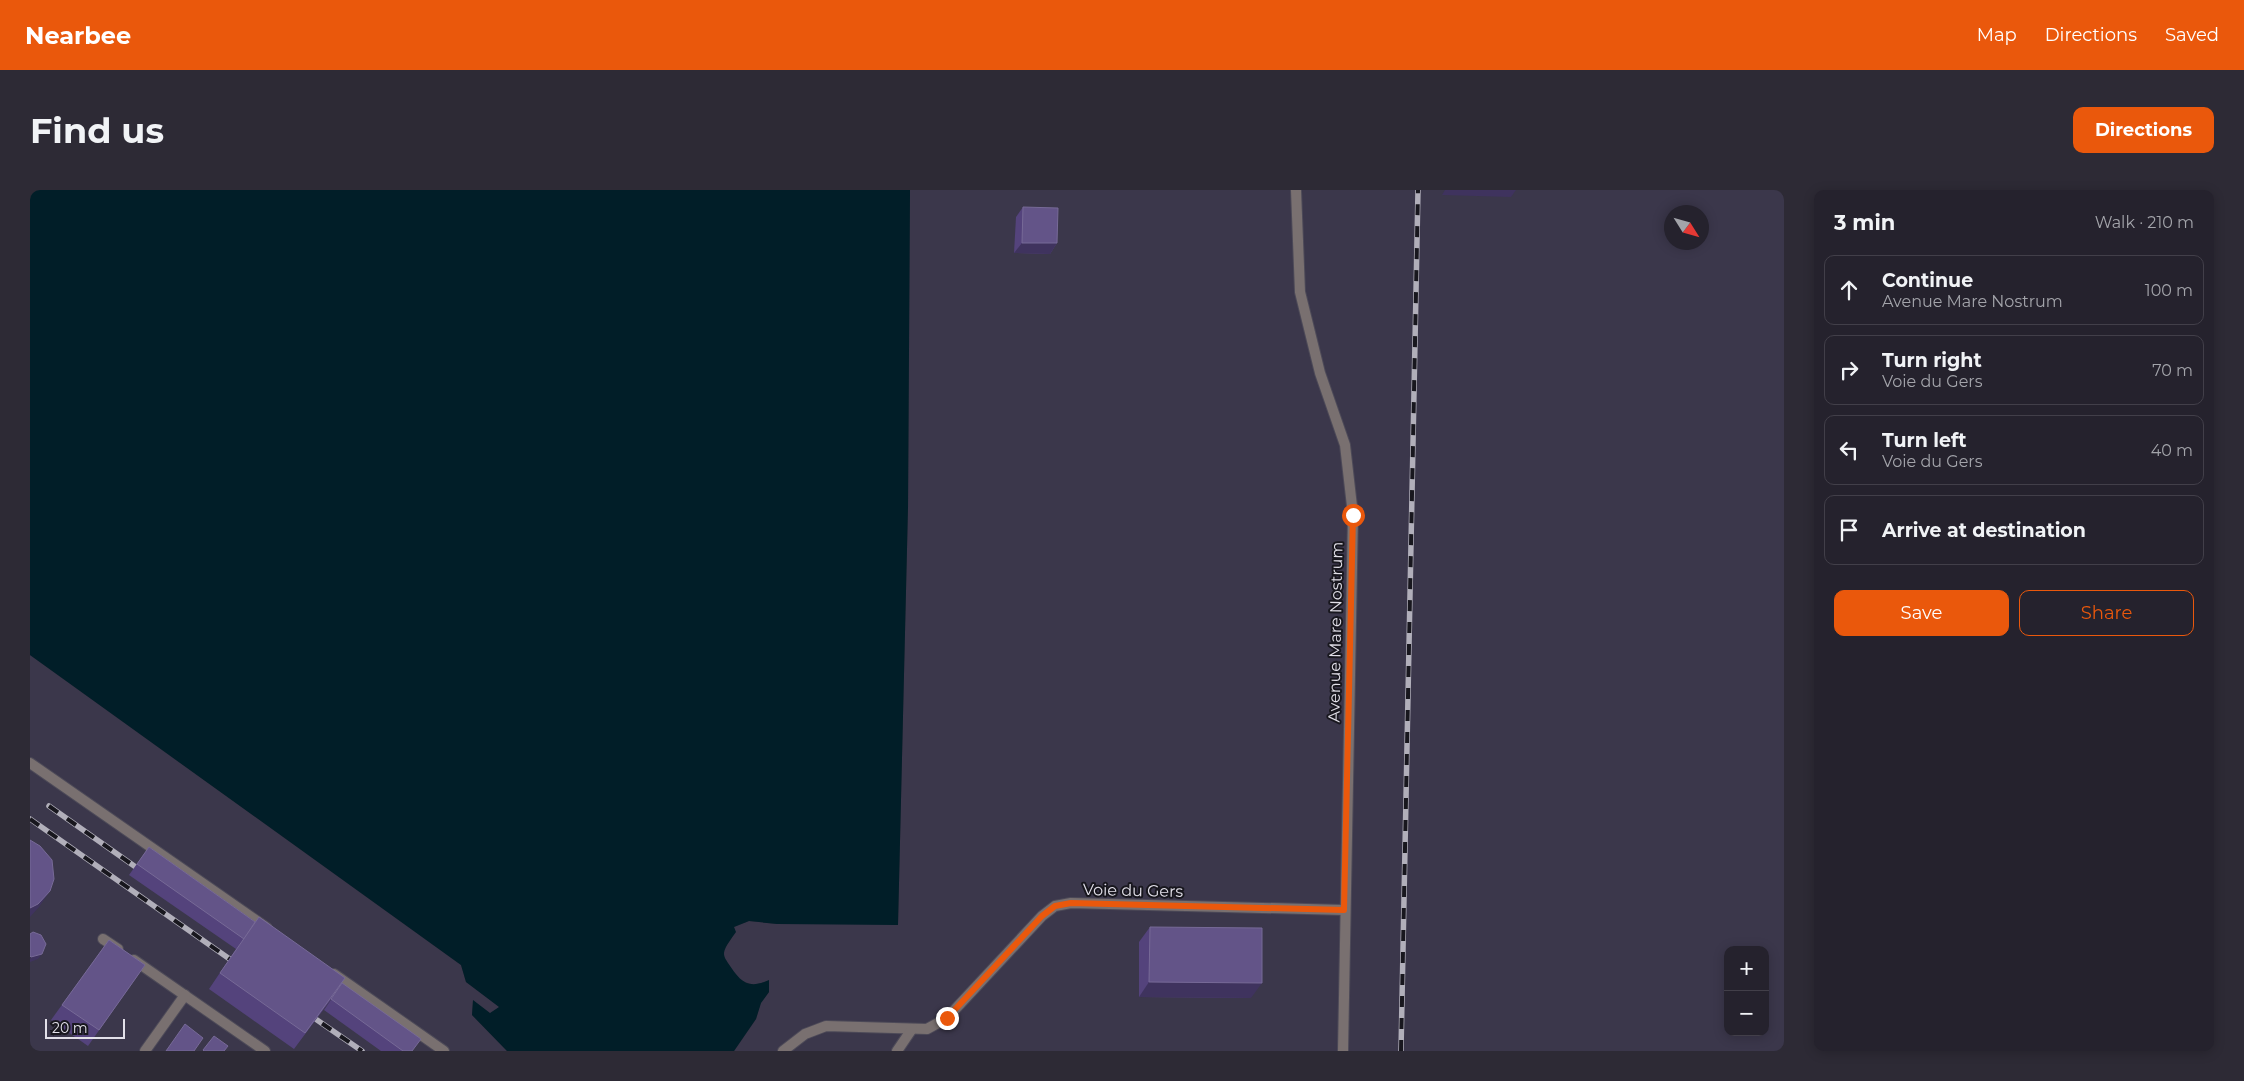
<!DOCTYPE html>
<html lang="en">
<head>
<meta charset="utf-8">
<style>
	body { margin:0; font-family:Montserrat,sans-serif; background:#2d2a35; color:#f1f3f6 }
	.controls { position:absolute; right:15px; bottom:15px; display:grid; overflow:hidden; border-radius:10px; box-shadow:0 2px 12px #0003 }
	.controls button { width:45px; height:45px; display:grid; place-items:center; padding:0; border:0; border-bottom:1px solid #423f49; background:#25222d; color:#f1f3f6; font:25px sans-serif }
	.compass { position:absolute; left:1634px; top:15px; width:45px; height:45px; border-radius:50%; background:#25222d; box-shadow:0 2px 12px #0003; rotate:127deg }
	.scale { position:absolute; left:15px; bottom:12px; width:80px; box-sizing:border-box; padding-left:5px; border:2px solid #e2e0e9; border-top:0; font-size:14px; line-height:18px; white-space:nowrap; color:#e2e0e9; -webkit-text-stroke:4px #18171e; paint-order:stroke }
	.stop { position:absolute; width:15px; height:15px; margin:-11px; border:4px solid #ea580c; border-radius:50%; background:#fff }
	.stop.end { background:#ea580c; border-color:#fff; box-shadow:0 1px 5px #0008 }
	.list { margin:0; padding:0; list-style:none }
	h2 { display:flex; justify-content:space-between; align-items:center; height:65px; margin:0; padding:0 20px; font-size:21px }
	h2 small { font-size:16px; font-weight:400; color:#a3a4aa }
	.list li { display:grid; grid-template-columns:32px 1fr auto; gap:15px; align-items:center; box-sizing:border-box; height:70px; margin:0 10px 10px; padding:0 10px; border:1px solid #423f49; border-radius:10px }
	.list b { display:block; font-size:19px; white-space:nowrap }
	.list p { margin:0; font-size:16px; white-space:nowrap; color:#a3a4aa }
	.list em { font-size:16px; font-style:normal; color:#a3a4aa }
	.actions { display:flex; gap:10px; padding:15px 20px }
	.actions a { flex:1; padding:11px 0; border:1px solid #ea580c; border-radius:10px; text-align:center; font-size:18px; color:#ea580c }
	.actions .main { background:#ea580c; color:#fff }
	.icon { flex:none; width:28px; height:28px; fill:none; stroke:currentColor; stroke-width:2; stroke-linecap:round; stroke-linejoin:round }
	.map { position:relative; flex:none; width:1754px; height:861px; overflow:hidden; border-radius:10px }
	header { display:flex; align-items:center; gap:30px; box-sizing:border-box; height:70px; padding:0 25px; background:#ea580c; color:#fff }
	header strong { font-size:24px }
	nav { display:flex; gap:28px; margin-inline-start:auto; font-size:18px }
	.intro { display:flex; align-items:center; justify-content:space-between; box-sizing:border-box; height:120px; padding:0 30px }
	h1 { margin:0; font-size:35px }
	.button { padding:12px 22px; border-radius:10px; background:#ea580c; color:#fff; font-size:18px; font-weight:700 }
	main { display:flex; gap:30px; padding:0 30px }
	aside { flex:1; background:#25222d; border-radius:10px; box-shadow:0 2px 12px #0003 }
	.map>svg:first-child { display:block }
	.built { fill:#3b374b; fill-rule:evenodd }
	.water { fill:#011e28 }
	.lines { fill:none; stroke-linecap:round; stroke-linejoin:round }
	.lane-casing { stroke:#4d4a58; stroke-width:12 }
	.street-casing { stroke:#4d4a58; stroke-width:12 }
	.lane { stroke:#797070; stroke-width:10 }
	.street { stroke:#797070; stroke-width:10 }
	.rail-casing { stroke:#b1afba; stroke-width:5.5 }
	.rail { stroke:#18171e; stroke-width:4; stroke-dasharray:11; stroke-linecap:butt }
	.wall { fill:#54437c }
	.shaded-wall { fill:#3f335e }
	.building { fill:#635488; stroke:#776a97 }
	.route { stroke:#ea580c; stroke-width:6 }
	.labels { text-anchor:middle; stroke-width:4; stroke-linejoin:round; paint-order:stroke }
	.street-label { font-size:16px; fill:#e2e0e9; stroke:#18171e }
</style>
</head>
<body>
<header>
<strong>Nearbee</strong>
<nav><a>Map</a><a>Directions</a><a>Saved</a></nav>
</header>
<div class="intro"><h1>Find us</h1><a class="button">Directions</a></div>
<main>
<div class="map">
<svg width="1754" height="861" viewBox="0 0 1754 861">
	<rect width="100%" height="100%" fill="#312e3c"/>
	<!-- built -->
	<g class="built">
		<path d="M880 0H1754V861H704L726 829 731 812 739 802V791L724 795 712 791 706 787 694 769V760L705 742 704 737 719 731 747 734H868L878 317ZM1642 22H1672V52H1642ZM1698 760H1735V842H1698Z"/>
		<path d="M0 465 431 775 436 792 470 817 460 824 443 811 442 825 477 861H0Z"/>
	</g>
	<!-- water -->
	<path class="water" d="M0 0H880L878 317 868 735 747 734 719 731 704 737 706 742C702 748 695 756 694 763 694 768 696 769 698 773 710 791 717 800 739 790V802L731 813 726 829 704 861H477L442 825 443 810 460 823 469 817 436 792 431 775 0 465Z"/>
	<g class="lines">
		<!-- lane casing -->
		<g class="lane-casing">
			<g id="lane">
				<path d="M0 573 237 738"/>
				<path d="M73 749 88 759"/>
				<path d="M104 770 235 861"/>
				<path d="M304 784 414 861"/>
				<path d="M115 861 155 805"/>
				<path d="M753 861 775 844 796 836 897 839 917 828 1012 726 1025 716 1041 713 1314 720"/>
				<path d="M867 861 882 839"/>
			</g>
		</g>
		<!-- street casing -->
		<g class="street-casing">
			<path id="street" d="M1266 0 1270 102 1290 183 1315 255 1323 325 1313 861"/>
		</g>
		<!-- lane -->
		<use href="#lane" class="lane"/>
		<!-- street -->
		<use href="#street" class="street"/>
		<!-- rail casing -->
		<g class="rail-casing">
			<g id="rail">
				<path d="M19 616 117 685"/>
				<path d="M0 629 211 777"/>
				<path d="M274 821 332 861"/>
				<path d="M1371 861 1388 0"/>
			</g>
		</g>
		<!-- rail -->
		<use href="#rail" class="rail"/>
	</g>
	<!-- wall -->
	<g class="wall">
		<path d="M993 17 1027 53 1020 64 984 63 986 27Z"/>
		<path d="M119 657 312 793 382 861H351L294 820 305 804 264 859 179 799 206 759 99 685Z"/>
		<path d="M1120 737 1221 808 1109 807V752Z"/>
		<path d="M79 750 115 775 58 856 21 830Z"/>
	</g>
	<!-- shaded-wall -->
	<g class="shaded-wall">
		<path d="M1415 0H1486L1481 7 1412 5Z"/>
		<path d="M992 53H1027L1020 64 984 63Z"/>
		<path d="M20 701 9 717 0 727V718Z"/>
		<path d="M12 764 8 769 0 772V769L1 767Z"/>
		<path d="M1119 792 1232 793 1221 808 1109 807Z"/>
	</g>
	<!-- building -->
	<g class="building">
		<path d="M993 17 1028 18 1027 53H992Z"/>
		<path d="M0 650 10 656 22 670 24 689 20 701 8 714 0 718Z"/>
		<path d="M119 657 225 732 214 749 107 674Z"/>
		<path d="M229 727 315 788 275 843 190 783Z"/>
		<path d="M1120 737 1232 738V793L1119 792Z"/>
		<path d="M3 742 11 745 16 754 12 764 1 767 0 766V744Z"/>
		<path d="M79 750 115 775 69 840 32 815Z"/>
		<path d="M312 793 391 849 382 861H373L301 809Z"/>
		<path d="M155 834 173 848 164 861H136Z"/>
		<path d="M184 846 198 856 194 861H174L173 860Z"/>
	</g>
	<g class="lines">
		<!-- route -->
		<path class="route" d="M917 828 1012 726 1025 716 1041 713 1314 720 1323 325"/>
	</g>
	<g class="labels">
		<!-- street labels -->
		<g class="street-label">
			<text transform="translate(1305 442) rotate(-89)" y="6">Avenue Mare Nostrum</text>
			<text transform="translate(1103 700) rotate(1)" y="6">Voie du Gers</text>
		</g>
	</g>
</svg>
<div class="controls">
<button>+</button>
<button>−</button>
</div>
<svg class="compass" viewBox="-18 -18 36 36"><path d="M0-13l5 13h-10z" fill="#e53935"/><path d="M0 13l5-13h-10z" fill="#a3a4aa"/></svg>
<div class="scale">20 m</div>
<div class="stop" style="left:1323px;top:325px"></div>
<div class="stop end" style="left:917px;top:828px"></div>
</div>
<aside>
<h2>3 min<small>Walk · 210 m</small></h2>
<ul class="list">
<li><svg class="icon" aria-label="ahead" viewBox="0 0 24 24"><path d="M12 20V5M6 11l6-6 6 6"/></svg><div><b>Continue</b><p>Avenue Mare Nostrum</p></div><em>100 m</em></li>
<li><svg class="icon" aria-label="right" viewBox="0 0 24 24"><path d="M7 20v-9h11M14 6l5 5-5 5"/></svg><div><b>Turn right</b><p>Voie du Gers</p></div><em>70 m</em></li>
<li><svg class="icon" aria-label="left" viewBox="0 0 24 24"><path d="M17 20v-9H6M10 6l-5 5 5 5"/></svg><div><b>Turn left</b><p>Voie du Gers</p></div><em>40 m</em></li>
<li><svg class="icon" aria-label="arrive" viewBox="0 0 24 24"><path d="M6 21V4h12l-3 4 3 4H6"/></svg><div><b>Arrive at destination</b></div></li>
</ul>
<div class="actions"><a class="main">Save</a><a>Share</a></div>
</aside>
</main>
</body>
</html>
